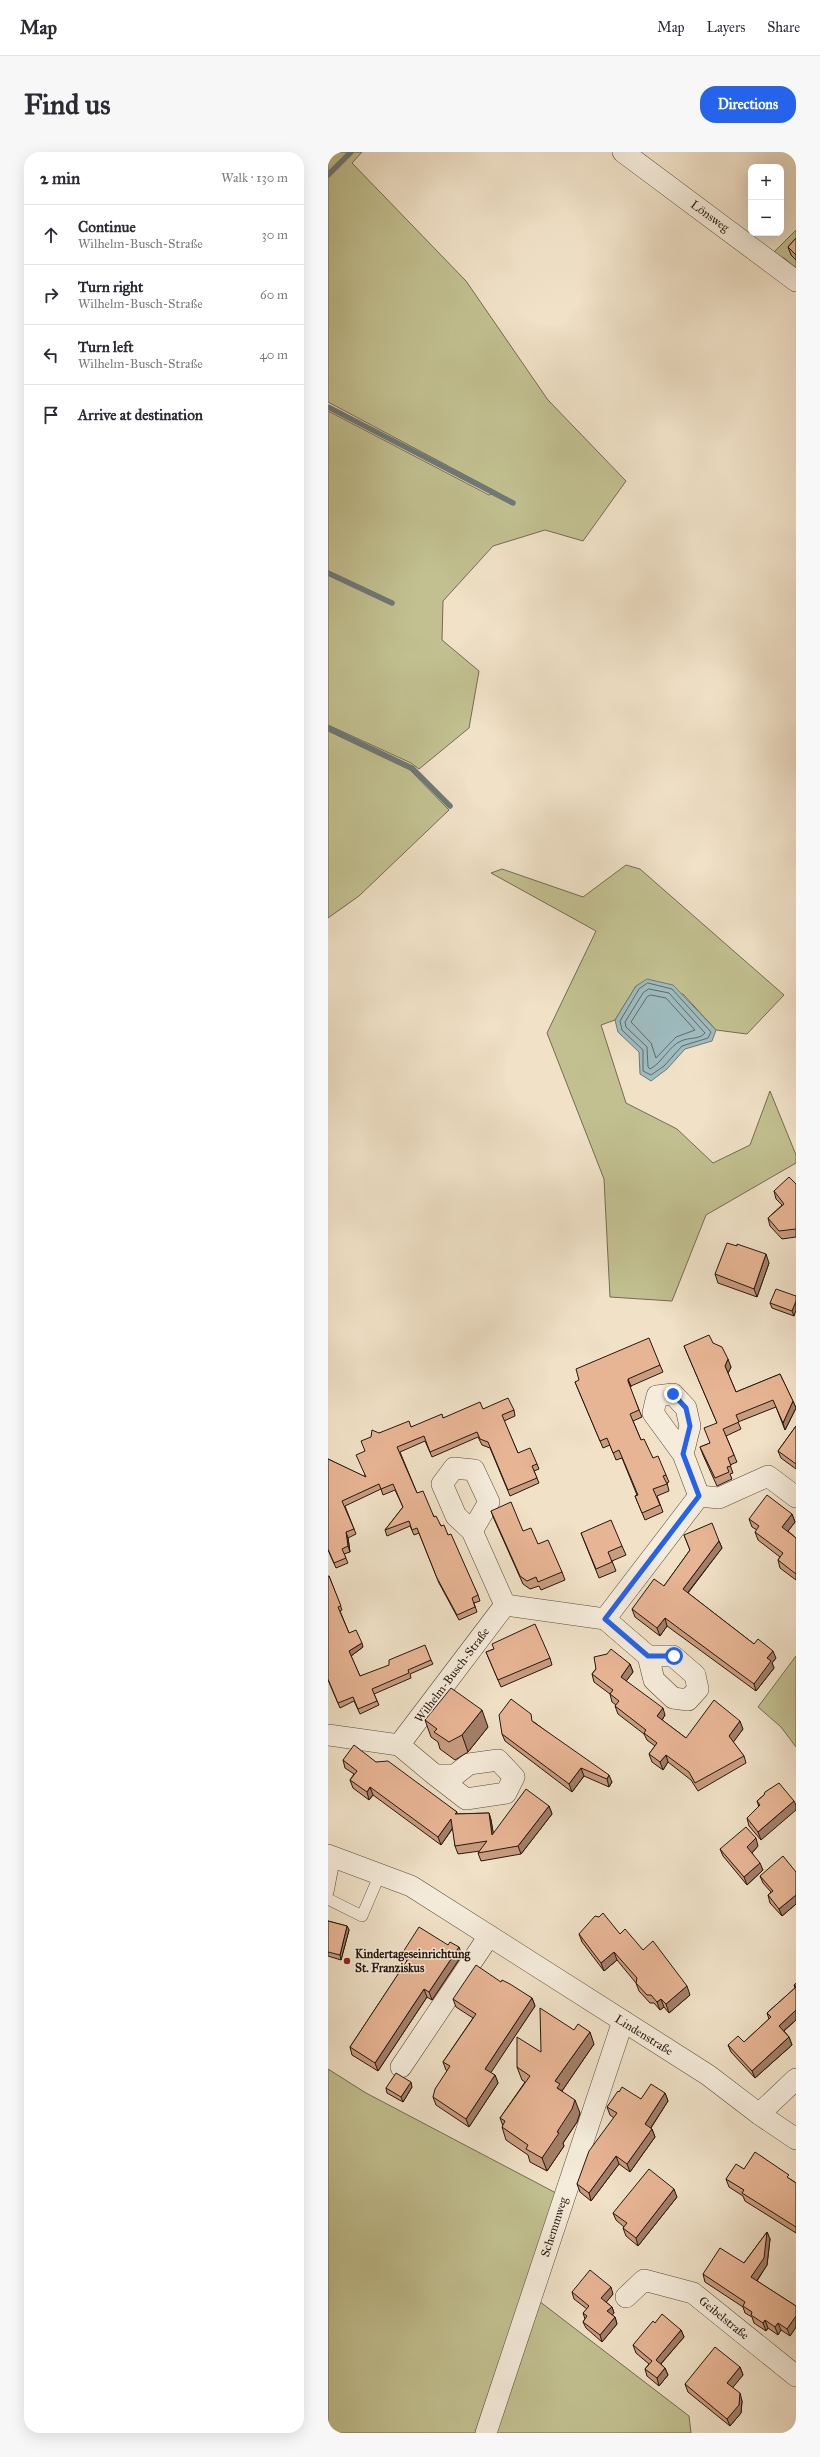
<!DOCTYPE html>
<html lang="en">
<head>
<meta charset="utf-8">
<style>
	body { margin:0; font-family:"IM FELL Great Primer",serif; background:#f7f7f7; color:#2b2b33 }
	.controls { position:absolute; right:12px; top:12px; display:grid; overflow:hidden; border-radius:8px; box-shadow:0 4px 16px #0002 }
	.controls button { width:36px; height:36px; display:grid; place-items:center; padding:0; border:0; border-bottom:1px solid #e1e1e2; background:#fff; color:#2b2b33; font:20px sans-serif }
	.stop { position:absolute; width:12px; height:12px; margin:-9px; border:3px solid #2563eb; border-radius:50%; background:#fff }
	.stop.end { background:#2563eb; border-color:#fff; box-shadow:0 1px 4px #0008 }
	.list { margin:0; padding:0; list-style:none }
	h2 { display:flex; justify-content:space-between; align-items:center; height:52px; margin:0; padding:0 16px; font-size:17px }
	h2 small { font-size:13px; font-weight:400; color:#7c7c81 }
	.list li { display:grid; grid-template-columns:26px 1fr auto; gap:12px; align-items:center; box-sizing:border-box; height:60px; padding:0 16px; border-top:1px solid #e1e1e2 }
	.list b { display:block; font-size:15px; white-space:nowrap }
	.list p { margin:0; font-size:13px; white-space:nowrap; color:#7c7c81 }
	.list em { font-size:13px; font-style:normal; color:#7c7c81 }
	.icon { flex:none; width:22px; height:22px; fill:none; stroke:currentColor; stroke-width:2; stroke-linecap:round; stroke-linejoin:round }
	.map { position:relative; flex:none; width:468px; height:2281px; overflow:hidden; border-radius:16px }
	header { display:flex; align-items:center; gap:24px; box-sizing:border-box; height:56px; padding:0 20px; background:#fff; border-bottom:1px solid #e1e1e2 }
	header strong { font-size:19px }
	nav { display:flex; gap:22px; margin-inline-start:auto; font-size:14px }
	.intro { display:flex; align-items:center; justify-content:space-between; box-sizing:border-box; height:96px; padding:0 24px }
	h1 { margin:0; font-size:28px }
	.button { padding:10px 18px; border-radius:16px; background:#2563eb; color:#fff; font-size:14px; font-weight:700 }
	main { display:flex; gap:24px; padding:0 24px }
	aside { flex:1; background:#fff; border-radius:16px; box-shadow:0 4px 16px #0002 }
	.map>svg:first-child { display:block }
	.green { fill:#c2c090; stroke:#746c4e }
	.water { fill:#9ebbbf; stroke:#6e7977 }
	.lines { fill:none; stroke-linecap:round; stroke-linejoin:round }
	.shore { stroke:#626966; stroke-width:1 }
	.stream { stroke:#6e7977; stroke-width:5.5 }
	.lane-casing { stroke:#584a3b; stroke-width:12 }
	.street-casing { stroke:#584a3b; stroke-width:22 }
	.lane { stroke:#f5ecdb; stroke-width:11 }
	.street { stroke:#f5ecdb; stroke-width:21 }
	.wall { fill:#c89c7f; stroke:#26170c }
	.shaded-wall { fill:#a27f68; stroke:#26170c }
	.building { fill:#e8b594; stroke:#26170c }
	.route { stroke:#2563eb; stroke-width:5 }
	.poi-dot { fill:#8f2418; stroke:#f5ecdb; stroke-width:1.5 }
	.labels { text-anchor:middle; stroke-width:3; stroke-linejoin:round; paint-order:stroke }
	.street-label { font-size:12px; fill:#26170c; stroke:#f5ecdb }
	.poi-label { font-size:12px; font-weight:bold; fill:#26170c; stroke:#f5ecdb; text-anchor:start }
</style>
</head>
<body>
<header>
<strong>Map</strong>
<nav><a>Map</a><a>Layers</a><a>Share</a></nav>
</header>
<div class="intro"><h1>Find us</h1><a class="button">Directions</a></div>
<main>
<aside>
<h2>2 min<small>Walk · 130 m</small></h2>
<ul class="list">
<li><svg class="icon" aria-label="ahead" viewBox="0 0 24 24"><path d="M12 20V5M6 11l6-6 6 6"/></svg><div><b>Continue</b><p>Wilhelm-Busch-Straße</p></div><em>30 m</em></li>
<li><svg class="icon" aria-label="right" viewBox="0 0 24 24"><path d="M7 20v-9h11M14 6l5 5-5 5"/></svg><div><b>Turn right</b><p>Wilhelm-Busch-Straße</p></div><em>60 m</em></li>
<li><svg class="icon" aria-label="left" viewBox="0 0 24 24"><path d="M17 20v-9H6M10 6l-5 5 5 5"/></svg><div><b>Turn left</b><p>Wilhelm-Busch-Straße</p></div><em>40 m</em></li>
<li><svg class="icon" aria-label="arrive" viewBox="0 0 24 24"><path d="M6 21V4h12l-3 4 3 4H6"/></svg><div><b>Arrive at destination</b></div></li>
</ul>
</aside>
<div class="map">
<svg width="468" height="2281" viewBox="0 0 468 2281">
	<rect width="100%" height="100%" fill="#f0e1c7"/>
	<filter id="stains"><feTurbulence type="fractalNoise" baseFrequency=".005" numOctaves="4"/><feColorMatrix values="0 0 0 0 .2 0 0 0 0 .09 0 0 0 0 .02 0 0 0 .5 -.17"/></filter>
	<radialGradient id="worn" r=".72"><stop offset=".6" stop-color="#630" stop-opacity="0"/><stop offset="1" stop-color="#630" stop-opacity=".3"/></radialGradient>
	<!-- green -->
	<g class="green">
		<path d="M0 0H34L24 11 138 129 220 248 298 329 255 389 217 378 165 394 115 449 114 488 151 519 141 576 91 617 83 611 0 573V259L161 343 169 340 0 250Z"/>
		<path d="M468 78V116L456 106 443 103Z"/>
		<path d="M0 579 82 618 121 658 31 744 0 766Z"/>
		<path d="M298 713 312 717 456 843 419 882 388 878 355 842 308 834 287 868 273 873 298 951 349 977 385 1011 422 993 442 939 468 1003V1011L378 1063 344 1149 282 1145 276 1027 219 881 268 779 163 721 174 717 255 745Z"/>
		<path d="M468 1504V1595L453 1575 430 1555Z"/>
		<path d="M0 1917 38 1941 228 2041 147 2281H0Z"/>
		<path d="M211 2149 361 2264 363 2281H167Z"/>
	</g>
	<!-- water -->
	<path class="water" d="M319 827 345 833 388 878 384 889 357 897 339 917 323 929 312 922 311 900 290 880 287 868 308 834Z"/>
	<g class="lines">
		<!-- shore -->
		<g class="shore">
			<path d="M320 831 344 837 383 880 380 886 354 894 336 914 323 923 315 919V898L294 878 292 869 311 837Z"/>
			<path d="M321 837 341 841 377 881C371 888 361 885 353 889 341 894 334 911 322 917L320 915 319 895 298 875 297 870 315 841Z"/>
			<path d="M323 843 338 846 367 878 348 885 328 906 323 891 303 870 319 845Z"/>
		</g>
		<!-- stream -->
		<g class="stream">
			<path d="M0 23 23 0"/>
			<path d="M0 255 185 351"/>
			<path d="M0 421 64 451"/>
			<path d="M0 576 84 616 122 654"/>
		</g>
		<!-- lane casing -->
		<g class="lane-casing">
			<g id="lane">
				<path d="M0 1740 7 1704"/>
				<path d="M0 1747 34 1764 52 1722"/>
			</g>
		</g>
		<!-- street casing -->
		<g class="street-casing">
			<g id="street">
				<path d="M295 0 468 129"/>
				<path d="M355 1302 325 1261 329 1244 345 1242 358 1256 362 1274 355 1302 371 1344"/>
				<path d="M144 1379 161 1350 146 1318 126 1316 114 1332 128 1364 144 1379 177 1453"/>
				<path d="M277 1467 320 1504 326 1528 345 1546 360 1548 370 1537 367 1523 345 1504H320"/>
				<path d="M0 1583 71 1593 177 1453 277 1467 371 1344 391 1346 440 1324 468 1345"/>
				<path d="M71 1593 107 1623H127L141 1612 170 1608 186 1625 178 1641 138 1647 107 1623"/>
				<path d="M0 1703 83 1734 380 1923 431 1962 468 1987"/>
				<path d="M73 1915 161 1784"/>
				<path d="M431 1962 468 1927"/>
				<path d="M298 2145 316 2128 365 2141 468 2224"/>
				<path d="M158 2281 295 1869"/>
			</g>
		</g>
		<!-- lane -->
		<use href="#lane" class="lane"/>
		<!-- street -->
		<use href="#street" class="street"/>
	</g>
	<!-- wall -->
	<g class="wall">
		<path d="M468 86V108L463 103 460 95Z"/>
		<path d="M468 1032V1085L454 1087 442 1074 440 1066 454 1053 448 1047 446 1039Z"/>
		<path d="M441 1111 429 1145 390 1131 387 1122Z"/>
		<path d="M468 1144 466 1164 444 1156 442 1151Z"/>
		<path d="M385 1191 403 1215 400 1221 408 1240 452 1222 468 1256 457 1278 448 1255 410 1270 413 1277 398 1284 409 1310 402 1313 405 1321 402 1322 404 1327 389 1334 375 1303 372 1295 382 1291 389 1271 356 1194Z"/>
		<path d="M332 1213 335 1220 303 1234 302 1236 314 1265 305 1269 313 1288 325 1306 338 1323 341 1330 339 1331 341 1339 329 1344 335 1360 317 1368 307 1344 309 1343 294 1306 288 1308 282 1293 275 1296 247 1230Z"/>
		<path d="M155 1257 186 1258 187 1264 176 1269 190 1301 209 1312 211 1317 206 1319 211 1331 182 1344 162 1296 154 1293 150 1285 104 1305 97 1289 72 1300 89 1341 120 1383 150 1443 152 1449 146 1451 149 1460 131 1468 111 1431 91 1381 86 1383 82 1374 59 1384 57 1378 75 1355 67 1338 55 1343 53 1337 17 1354 28 1382 20 1386 22 1400 16 1402 20 1411 8 1416 0 1398V1307L37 1325V1299L51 1281 83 1275 115 1266Z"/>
		<path d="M468 1274V1317L453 1306 450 1299Z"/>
		<path d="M163 1359 195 1379 210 1392 234 1420 237 1428 213 1438 211 1434 202 1437 195 1432 166 1367Z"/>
		<path d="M464 1362 467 1370 460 1379 468 1386V1428L452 1416 450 1408 452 1405 430 1388 427 1380 429 1378 424 1375 421 1367Z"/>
		<path d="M253 1381 294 1394 298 1403 284 1409 288 1419 271 1426Z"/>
		<path d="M356 1383 391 1389 394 1396 360 1441 426 1492 448 1506 444 1511 446 1516 428 1539 339 1474 332 1484 307 1465 304 1457 336 1434 362 1398Z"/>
		<path d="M1 1424 14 1458 12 1459 21 1481 35 1495 23 1504 32 1524 103 1508 105 1512 82 1522 83 1526 46 1542 51 1553 32 1562 26 1549 12 1556 0 1528Z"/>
		<path d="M166 1497 222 1506 224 1513 173 1535 158 1500Z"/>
		<path d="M279 1502 302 1512 305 1520 298 1529 337 1563 334 1568 358 1586 415 1577 405 1590 416 1604 418 1611 370 1639 363 1628 340 1610 335 1618 324 1610 321 1602 327 1594 319 1588 316 1582 290 1562 287 1554 288 1553 284 1550 282 1542 266 1530 264 1522Z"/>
		<path d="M97 1568 160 1575 140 1600 127 1608 112 1597 110 1590 103 1585Z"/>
		<path d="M206 1570 284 1630 281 1635 256 1624 244 1640 177 1589 174 1582Z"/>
		<path d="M15 1608 48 1610 129 1660V1662L161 1661 163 1668 165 1681 221 1654 224 1662 193 1702 153 1709 150 1701 152 1699 130 1702 127 1694 125 1676 113 1693 45 1643 41 1648 25 1636 22 1628 26 1622 17 1616Z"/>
		<path d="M436 1643 433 1688 421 1674 419 1666 431 1655 429 1649Z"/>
		<path d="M430 1694 424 1701 435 1718 419 1733 395 1704 392 1697Z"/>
		<path d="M468 1720V1752L454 1764 442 1751 440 1743 443 1740 435 1731 432 1724Z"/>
		<path d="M0 1769 19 1774 21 1778 13 1808 0 1804Z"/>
		<path d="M251 1782H292L315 1798 362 1843 341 1861 336 1855 332 1858 326 1851H322L311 1839 308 1831 289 1808 276 1819 254 1790Z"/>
		<path d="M75 1800 134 1803 104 1848 99 1845 50 1919 24 1903 22 1895 79 1809 78 1808Z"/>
		<path d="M173 1830 204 1846 207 1854 162 1921 167 1923 170 1931 141 1975 108 1953 105 1945 119 1919 118 1918 115 1910 145 1866 128 1855 125 1847Z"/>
		<path d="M468 1831V1868L456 1879 461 1885 464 1893 427 1926 403 1900 400 1893 416 1890 441 1867 439 1861 467 1836 466 1833Z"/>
		<path d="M266 1892 234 1939 252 1961 249 1970 235 1991 236 1994 219 2019 202 2010 200 2003 178 1988 174 1975 175 1974 172 1966 197 1930 194 1928 189 1915 213 1900Z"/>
		<path d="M84 1935 75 1950 59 1941 58 1936Z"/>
		<path d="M291 1940 313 1947 337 1941 340 1949 323 1976 324 1977 327 1985 302 2020 291 2012 263 2049 252 2040 249 2032 286 1966 282 1963 279 1955Z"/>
		<path d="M416 2017 462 2027 468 2031V2081L417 2049 415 2044 401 2035 398 2027Z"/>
		<path d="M349 2045 310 2094 298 2084 295 2076 296 2075 288 2068 285 2061Z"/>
		<path d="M439 2080 442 2087 439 2113 429 2129 468 2154V2175L462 2184 453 2178 450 2183 440 2176 438 2179 426 2171 424 2165 417 2161 415 2155 377 2130 375 2122 416 2111Z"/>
		<path d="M244 2140 285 2142 278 2150 284 2155 286 2161 284 2163 287 2165 289 2172 274 2190 258 2176 255 2170 257 2167 255 2161 259 2157 246 2147Z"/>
		<path d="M327 2171 353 2178 356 2185 333 2212 337 2216 340 2223 331 2234 319 2224 317 2217 321 2212 308 2201 305 2193Z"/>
		<path d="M412 2215 415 2223 404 2235 414 2249 413 2261 402 2274 360 2240 357 2232Z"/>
	</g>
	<!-- shaded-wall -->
	<g class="shaded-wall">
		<path d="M438 1102 441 1111 429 1145 426 1137Z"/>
		<path d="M468 1149V1158L466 1164 464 1159Z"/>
		<path d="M400 1207 403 1215 400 1221 397 1214Z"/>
		<path d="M300 1227 303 1234 302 1237 300 1229Z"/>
		<path d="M465 1249 468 1256 457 1278 455 1271Z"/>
		<path d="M464 1362 467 1370 457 1383 454 1375Z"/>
		<path d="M18 1380 20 1386 22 1400 20 1394Z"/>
		<path d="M391 1389 394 1396 357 1444 355 1437Z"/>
		<path d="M337 1466 339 1474 332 1484 329 1476Z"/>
		<path d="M34 1491 35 1495 23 1504 21 1499Z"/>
		<path d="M445 1499 448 1506 444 1511 446 1516 428 1539 426 1532 439 1506Z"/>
		<path d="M302 1512 305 1520 296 1532 293 1525Z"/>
		<path d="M335 1556 337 1563 332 1571 329 1564Z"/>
		<path d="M154 1558 160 1575 140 1600 134 1583Z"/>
		<path d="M412 1569 415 1577 404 1592 401 1584Z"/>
		<path d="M338 1603 340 1610 335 1618 332 1610Z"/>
		<path d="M253 1616 256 1624 244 1640 241 1632Z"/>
		<path d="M281 1623 284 1630 281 1635 279 1627Z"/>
		<path d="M42 1635 45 1643 41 1648 39 1640Z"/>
		<path d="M466 1649 468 1653V1658L433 1688 430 1680Z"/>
		<path d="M221 1654 224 1662 193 1702 190 1694Z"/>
		<path d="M161 1661 163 1668 167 1690 164 1683Z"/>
		<path d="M123 1667 126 1674 113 1693 110 1685Z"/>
		<path d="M428 1686 430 1694 422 1703 419 1695Z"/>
		<path d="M432 1711 435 1718 419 1733 416 1725Z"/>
		<path d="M468 1743V1752L454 1764 451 1757Z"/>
		<path d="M19 1774 21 1778 13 1808 12 1803Z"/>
		<path d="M131 1795 134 1803 104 1848 101 1840Z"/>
		<path d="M286 1800 289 1808 276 1819 273 1811Z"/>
		<path d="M359 1834 362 1843 341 1861 338 1852Z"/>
		<path d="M96 1837 99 1845 50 1919 47 1911Z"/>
		<path d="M204 1846 207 1854 160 1925 157 1917Z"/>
		<path d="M333 1847 336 1855 332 1858 329 1850Z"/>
		<path d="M468 1858V1868L453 1881 451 1874Z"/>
		<path d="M262 1880 266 1892 234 1939 229 1936 227 1929Z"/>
		<path d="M461 1885 464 1893 427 1926 424 1919Z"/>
		<path d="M167 1923 170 1931 141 1975 138 1967Z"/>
		<path d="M83 1930 84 1935 75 1950 73 1945Z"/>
		<path d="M337 1941 340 1949 320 1980 317 1972Z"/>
		<path d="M247 1948 252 1961 249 1970 235 1991 236 1994 219 2019 214 2006Z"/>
		<path d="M324 1977 327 1985 302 2020 299 2012Z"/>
		<path d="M288 2004 291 2012 263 2049 261 2041Z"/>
		<path d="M346 2037 349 2045 310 2094 308 2086Z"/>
		<path d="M439 2080 442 2087 439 2113 426 2133 423 2125Z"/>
		<path d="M283 2135 285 2142 276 2153 273 2146Z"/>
		<path d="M284 2155 286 2161 282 2166 279 2159Z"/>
		<path d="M468 2164V2175L462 2184 459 2177Z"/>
		<path d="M287 2165 289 2172 274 2190 272 2183Z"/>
		<path d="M437 2168 440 2176 438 2179 435 2171Z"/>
		<path d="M450 2171 453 2178 450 2183 447 2175Z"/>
		<path d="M353 2178 356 2185 330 2215 328 2208Z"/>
		<path d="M412 2215 415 2223 402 2239 399 2231Z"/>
		<path d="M337 2216 340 2223 331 2234 329 2226Z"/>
		<path d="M412 2241 414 2249 413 2261 402 2274 399 2267Z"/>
	</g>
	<!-- building -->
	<g class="building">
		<path d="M468 86V103L460 95Z"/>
		<path d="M461 1025 468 1032V1077L451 1079 440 1066 456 1052 446 1039Z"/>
		<path d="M399 1091 409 1094V1092L438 1102 426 1137 387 1122Z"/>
		<path d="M448 1137 468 1144V1149L464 1159 442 1151Z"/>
		<path d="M381 1183 385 1191 394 1195 400 1207 397 1214 408 1240 452 1222 465 1249 455 1271 445 1248 408 1263 411 1270 395 1277 406 1303 400 1306 403 1314 399 1315 401 1320 387 1326 372 1295 382 1291 376 1276 389 1271 356 1194Z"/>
		<path d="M321 1186 332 1213 300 1227V1229L311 1258 302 1262 313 1288 316 1287 325 1306 330 1304 338 1323 335 1324 339 1332 325 1337 332 1353 314 1361 307 1344 310 1343 291 1298 285 1301 279 1286 272 1289 247 1230 251 1228 248 1217Z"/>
		<path d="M180 1246 186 1258 174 1263 190 1301 202 1296 209 1312 204 1314 209 1326 180 1338 160 1290 152 1287 149 1280 102 1300 96 1284 69 1295 89 1341 95 1339 106 1365 108 1364 113 1374 116 1373 120 1383 123 1382 150 1443 144 1446 147 1455 129 1463 109 1426 89 1376 84 1378 81 1369 57 1378 75 1355 65 1332 53 1337 51 1332 14 1349 26 1377 18 1380 20 1394 14 1397 18 1406 6 1411 0 1397V1307L38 1325 28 1303 37 1299 33 1289 43 1285 44 1278 51 1281 81 1269 83 1275 114 1262 115 1266 152 1250 155 1257Z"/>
		<path d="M468 1274V1312L450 1299Z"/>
		<path d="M439 1343 464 1362 454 1375 468 1386V1422L450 1408 455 1401 427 1380 431 1374 421 1367Z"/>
		<path d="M183 1350 195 1379 203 1376 210 1392 220 1388 234 1420 210 1430 208 1425 199 1429 192 1424 163 1359Z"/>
		<path d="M283 1368 294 1394 280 1400 284 1410 268 1417 253 1381Z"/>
		<path d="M384 1371 391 1389 355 1437 426 1492 430 1487 445 1499 439 1506 443 1509 426 1532 337 1466 329 1476 304 1457 326 1427 336 1434 362 1398 356 1383Z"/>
		<path d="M0 1424H1L13 1454 10 1455 21 1481 28 1478 34 1491 21 1499 32 1524 61 1513V1508L97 1493 103 1508 80 1518 81 1521 44 1537 49 1549 30 1557 25 1545 10 1551 0 1527Z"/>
		<path d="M207 1472 222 1506 170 1528 158 1500 166 1497 164 1492Z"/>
		<path d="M283 1497 302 1512 293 1525 335 1556 329 1564 358 1586 386 1548 412 1569 401 1584 416 1604 367 1631 361 1620 338 1603 332 1610 321 1602 329 1591 316 1581 318 1578 287 1554 291 1549 282 1542 285 1538 264 1522 268 1517 266 1505 279 1502Z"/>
		<path d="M123 1536 154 1558 134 1583 121 1590 106 1580 109 1577 97 1568Z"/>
		<path d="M183 1547 203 1562 204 1569 281 1623 279 1627 253 1616 241 1632 174 1582 171 1563Z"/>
		<path d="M26 1593 48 1610 60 1609 129 1660 127 1662 161 1661 164 1683 198 1637 221 1654 190 1694 150 1701 159 1689 127 1694 123 1667 110 1685 42 1635 39 1640 22 1628 29 1619 15 1608Z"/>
		<path d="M451 1631 466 1649 430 1680 419 1666 432 1653 429 1649 436 1643 437 1640Z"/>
		<path d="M418 1675 428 1686 419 1695 432 1711 416 1725 392 1697Z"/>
		<path d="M455 1704 468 1720V1743L451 1757 440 1743 445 1739 432 1724Z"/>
		<path d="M275 1761 292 1782 297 1777 315 1798 325 1789 359 1834 338 1852 333 1847 329 1850 323 1843H319L308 1831 309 1826 286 1800 273 1811 251 1782 267 1764 271 1765Z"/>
		<path d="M0 1769 19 1774 12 1803 0 1800Z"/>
		<path d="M91 1775 120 1793 122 1790 131 1795 101 1840 96 1837 47 1911 22 1895 82 1804 75 1800Z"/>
		<path d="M148 1813 173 1830 174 1828 182 1832 204 1846 157 1917 167 1923 138 1967 105 1945 107 1937 122 1914 115 1910 148 1862 125 1847Z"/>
		<path d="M468 1831V1858L451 1874 461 1885 424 1919 400 1893 410 1884 416 1890 443 1865 439 1861 468 1835 466 1833Z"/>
		<path d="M212 1856 246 1878 250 1872 262 1880 227 1929 232 1932 229 1936 247 1948 244 1957 229 1980 231 1981 214 2006 198 1997 200 1993 174 1975 177 1969 172 1966 202 1924 189 1915V1885L213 1900Z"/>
		<path d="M68 1921 83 1930 73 1945 58 1936Z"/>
		<path d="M323 1932 337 1941 317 1972 324 1977 299 2012 288 2004 261 2041 249 2032 261 1999 289 1961 279 1955 290 1939 291 1940 294 1935 313 1947Z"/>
		<path d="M427 2000 461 2023 459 2025 468 2031V2075L414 2041 416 2038 398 2027 408 2012 416 2017Z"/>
		<path d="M321 2017 346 2037 308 2086 295 2076 299 2071 285 2061Z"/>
		<path d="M439 2080 436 2106 423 2125 468 2154V2164L459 2177 450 2171 447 2175 437 2168 435 2171 423 2163 424 2160 415 2154 417 2150 375 2122 392 2096 416 2111Z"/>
		<path d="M262 2118 283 2135 273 2146 284 2155 279 2159 287 2165 272 2183 255 2170 259 2164 255 2161 261 2154 244 2140Z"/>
		<path d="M334 2162 353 2178 328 2208 337 2216 329 2226 317 2217 324 2209 305 2193 325 2169 327 2171Z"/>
		<path d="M387 2195 412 2215 399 2231 412 2241 411 2253 399 2267 357 2232Z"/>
	</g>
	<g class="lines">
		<!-- route -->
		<path class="route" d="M345 1242 358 1256 362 1274 355 1302 371 1344 277 1467 320 1504H346"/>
	</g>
	<!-- markers -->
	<circle class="poi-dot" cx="19" cy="1809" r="4"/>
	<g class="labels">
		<!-- street labels -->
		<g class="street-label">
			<text transform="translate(382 64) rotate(36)" y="4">Lönsweg</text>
			<text transform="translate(124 1523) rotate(-53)" y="4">Wilhelm-Busch-Straße</text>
			<text transform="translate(316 1883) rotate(32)" y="4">Lindenstraße</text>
			<text transform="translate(226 2075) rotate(-72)" y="4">Schemmweg</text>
			<text transform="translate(396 2166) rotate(39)" y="4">Geibelstraße</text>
		</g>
		<!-- poi labels -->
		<g class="poi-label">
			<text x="27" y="1806">Kindertageseinrichtung<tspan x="27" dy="14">St. Franziskus</tspan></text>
		</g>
	</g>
	<rect width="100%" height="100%" filter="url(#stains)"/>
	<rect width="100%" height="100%" fill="url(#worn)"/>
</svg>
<div class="controls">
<button>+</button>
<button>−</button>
</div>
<div class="stop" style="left:346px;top:1504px"></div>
<div class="stop end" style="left:345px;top:1242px"></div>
</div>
</main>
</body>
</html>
